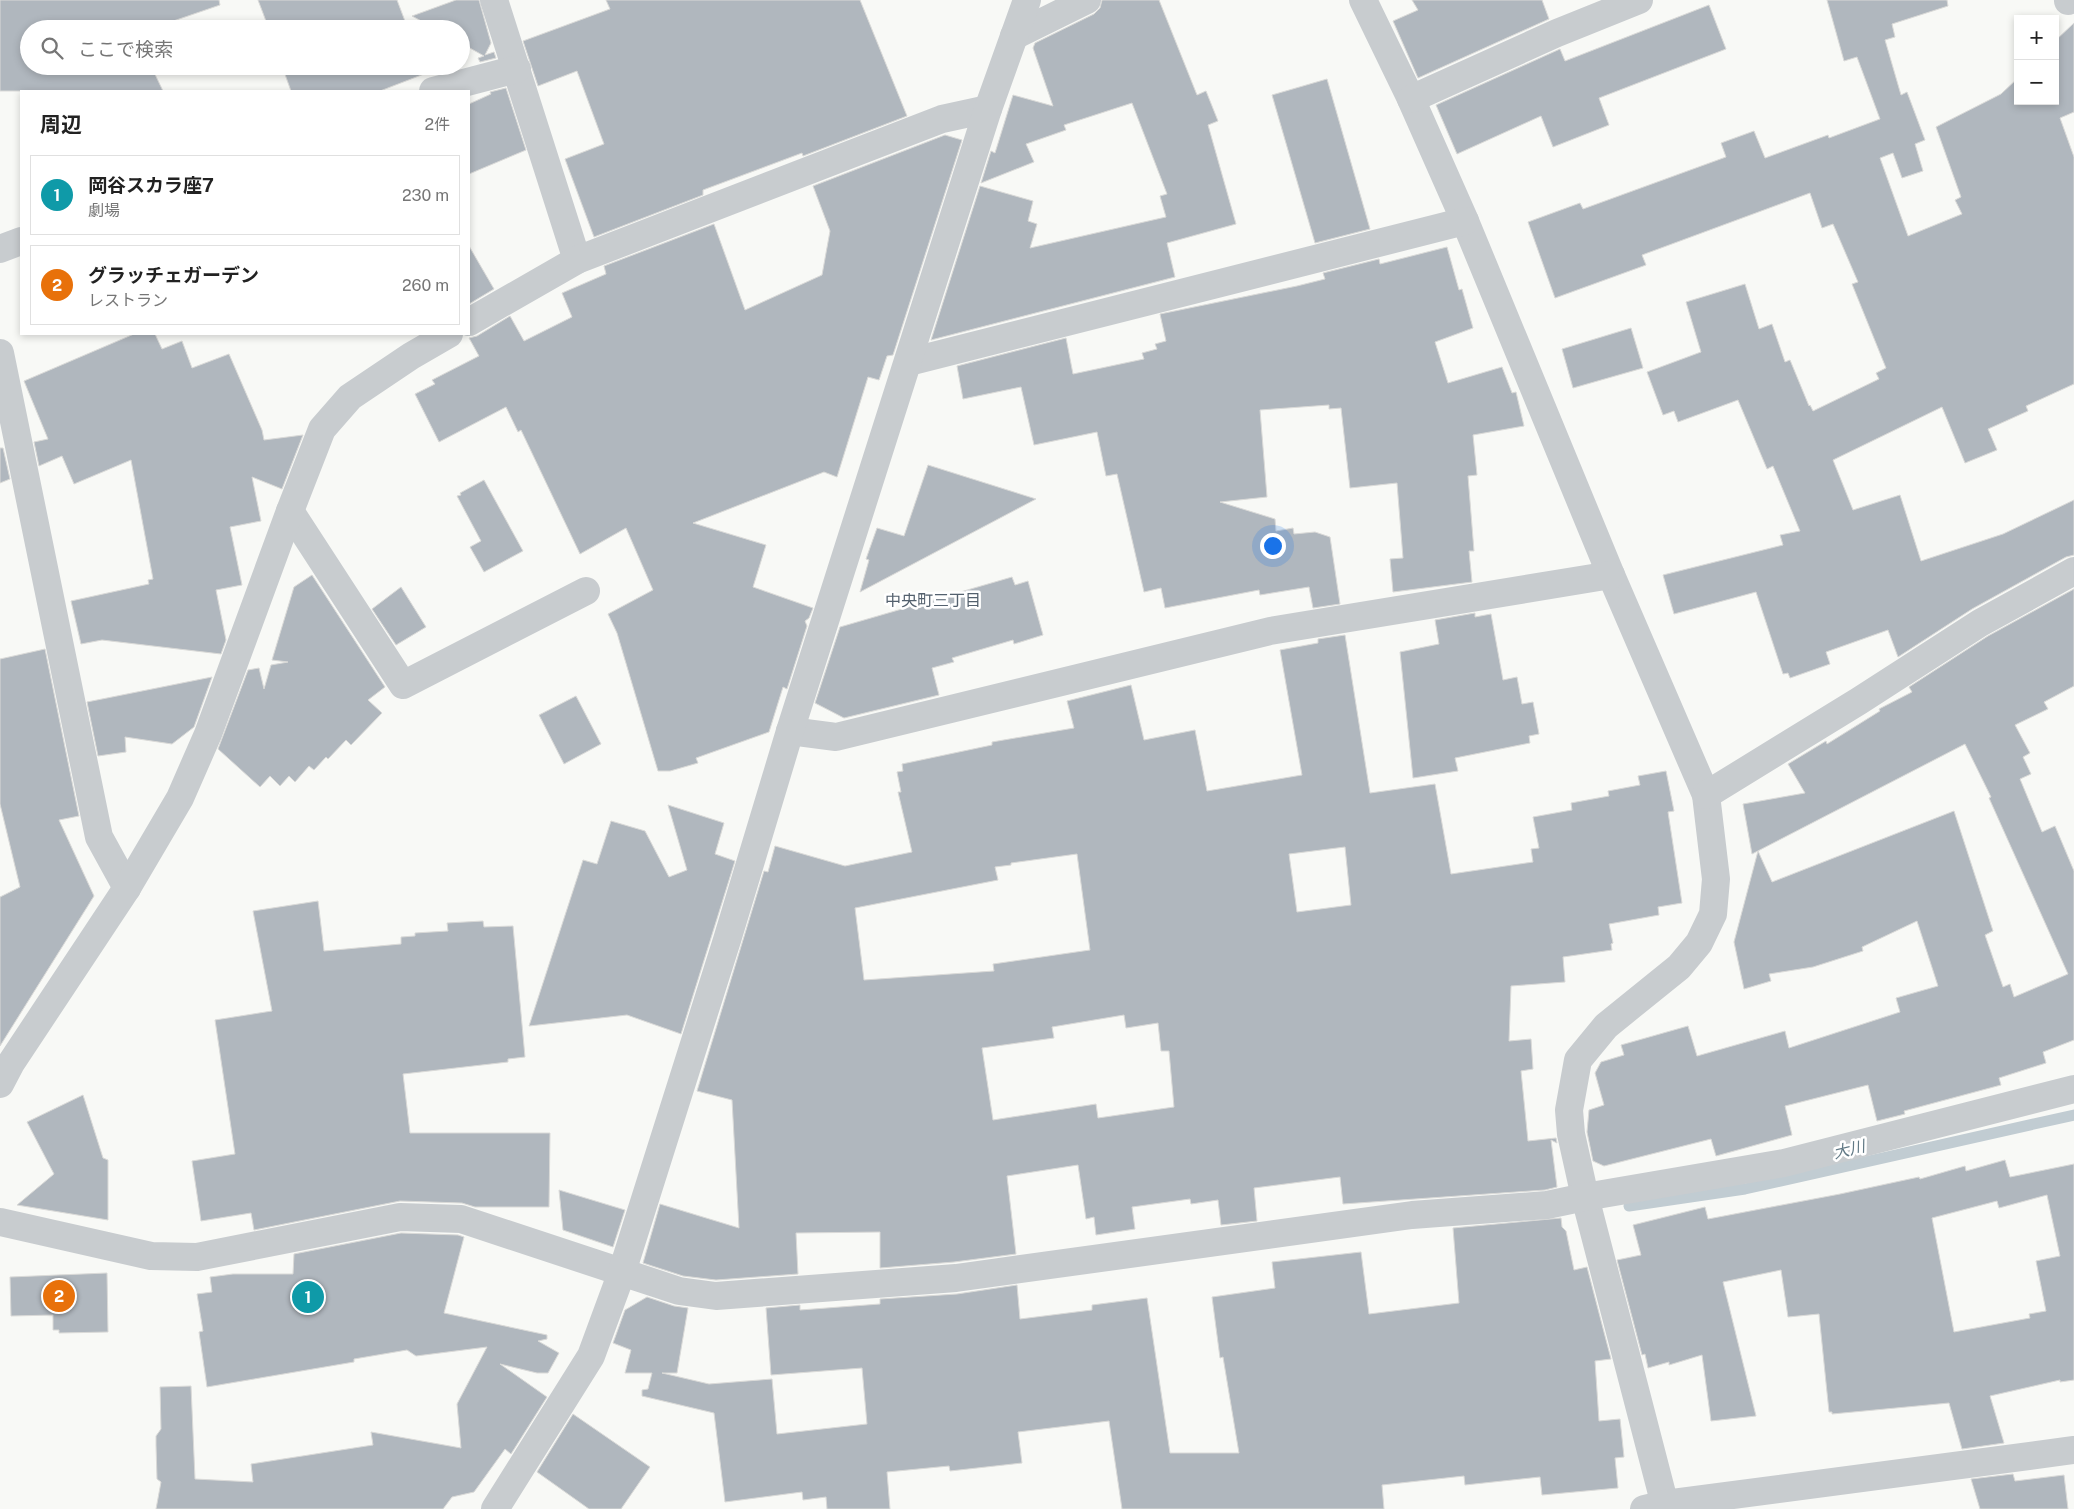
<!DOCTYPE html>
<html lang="ja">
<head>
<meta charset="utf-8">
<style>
	body { margin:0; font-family:"Public Sans","Noto Sans JP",sans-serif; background:#f2f2f2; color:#222 }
	.controls { position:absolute; right:15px; top:15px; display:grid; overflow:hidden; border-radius:0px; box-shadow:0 2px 8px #0003 }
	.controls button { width:45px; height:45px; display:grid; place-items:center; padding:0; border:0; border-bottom:1px solid #e0e0e0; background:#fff; color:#222; font:25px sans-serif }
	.you { position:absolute; left:1272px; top:545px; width:18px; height:18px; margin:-12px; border:4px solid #fff; border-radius:50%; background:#1a73e8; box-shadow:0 0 0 8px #1a73e833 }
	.badge { display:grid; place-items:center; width:32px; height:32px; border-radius:50%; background:#111827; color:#fff; font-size:16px; font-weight:700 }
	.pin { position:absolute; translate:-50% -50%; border:2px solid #fff; box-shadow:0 1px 5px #0006 }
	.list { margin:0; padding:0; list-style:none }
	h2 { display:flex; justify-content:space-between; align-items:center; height:65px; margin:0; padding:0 20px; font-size:21px }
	h2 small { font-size:16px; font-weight:400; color:#767676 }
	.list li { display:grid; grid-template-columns:32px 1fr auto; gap:15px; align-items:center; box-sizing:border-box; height:80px; margin:0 10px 10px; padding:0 10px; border:1px solid #e0e0e0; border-radius:0px }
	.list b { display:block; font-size:19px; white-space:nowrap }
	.list p { margin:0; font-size:16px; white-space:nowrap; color:#767676 }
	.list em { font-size:16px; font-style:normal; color:#767676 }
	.icon { flex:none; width:28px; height:28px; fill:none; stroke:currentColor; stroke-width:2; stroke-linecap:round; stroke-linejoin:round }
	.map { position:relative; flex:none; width:2074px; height:1509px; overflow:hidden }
	.search { position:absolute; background:#fff; box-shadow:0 2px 8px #0003; left:20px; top:20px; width:450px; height:55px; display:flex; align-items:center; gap:12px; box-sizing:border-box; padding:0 18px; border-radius:28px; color:#767676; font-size:19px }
	.panel { position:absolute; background:#fff; box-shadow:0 2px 8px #0003; left:20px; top:90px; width:450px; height:245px; border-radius:0px }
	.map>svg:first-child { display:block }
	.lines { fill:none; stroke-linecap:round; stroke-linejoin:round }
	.stream { stroke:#c1ccd2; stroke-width:11 }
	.building { fill:#b0b7be; stroke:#dadad8; fill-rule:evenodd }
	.minor { stroke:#c8cccf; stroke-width:28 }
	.labels { text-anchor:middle; stroke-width:5; stroke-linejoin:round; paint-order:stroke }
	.neighbourhood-label { font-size:16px; fill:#54616e; stroke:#fff }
	.water-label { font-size:16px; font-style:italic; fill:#617985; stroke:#fff }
</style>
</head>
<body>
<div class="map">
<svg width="2074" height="1509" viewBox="0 0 2074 1509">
	<rect width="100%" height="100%" fill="#f8f9f6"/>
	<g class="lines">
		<!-- stream -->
		<path class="stream" d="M1629 1206 1745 1189 2074 1115"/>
	</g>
	<!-- building -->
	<g class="building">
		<path d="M0 0H219L220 5 150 29H29V66H151L163 91H0Z"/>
		<path d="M258 0H397L408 29H269Z"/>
		<path d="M456 0H479L491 43 485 55 494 52 496 58 480 62 478 58 484 56 461 43V29H436L412 16Z"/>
		<path d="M606 0H860L907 116 803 156 802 153 703 190V195L594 237 565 159 604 144 577 71 538 86 523 41 610 9Z"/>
		<path d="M1102 0H1159L1197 95 1206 91 1218 121 1208 125 1236 224 1167 243 1175 277 931 340 980 186 1033 201 1028 221 1037 224 1030 248 1166 217 1160 196 1167 194 1132 103 1064 125 1066 130 1026 144 1034 162 981 183 991 151 995 153 1013 95 1053 106 1033 48 1035 43 1094 14 1100 8Z"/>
		<path d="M1412 0H1542L1549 19 1418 78 1393 21 1418 10Z"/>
		<path d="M1827 0H1947L1948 6 1892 24 1895 37 1885 40 1901 95 1907 92 1925 140 1915 144 1923 171 1902 178 1893 153 1880 158 1908 236 1962 214 1955 200 1961 197 1936 127 2001 94 2018 78V101H2055V41L2074 23V112L2060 118 2074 157V384L2026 406 2028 411 1988 429 1997 450 1965 463 1942 407 1833 460 1853 510 1900 495 1921 561 2003 534 2074 500V555L2066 557 1972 609 1898 657 1888 630 1826 652 1830 664 1790 678 1788 673 1783 674 1756 592 1674 614 1663 575 1783 545 1780 535 1800 531 1773 466 1767 469 1738 400 1678 422 1674 411 1663 415 1647 372 1701 352 1686 302 1745 284 1759 329 1772 324 1785 362 1790 360 1809 406 1810 405 1813 411 1879 379 1876 373 1886 368 1852 284 1858 282 1833 224 1822 228 1810 193 1642 255 1646 265 1555 298 1528 222 1580 203 1583 209 1726 157 1721 143 1754 131 1765 158 1828 135 1829 138 1880 119 1857 57 1844 61Z"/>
		<path d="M1709 5 1726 49 1599 98 1609 125 1553 147 1541 116 1457 154 1436 105 1560 49 1565 61Z"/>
		<path d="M282 66H421L424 74 380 91H291Z"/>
		<path d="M1327 79 1370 229 1315 243 1272 95Z"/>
		<path d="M506 88 526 150 469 174V104L491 94 490 92Z"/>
		<path d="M945 135 962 140 893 355 887 356 879 380 868 377 837 477 824 472 693 523 766 545 753 587 813 608 809 618 805 621 807 626 787 689 783 687 769 732 696 758 698 763 670 771H658L617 633 608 614 653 590 626 528 580 554 521 430 518 432 506 407 439 442 415 394 435 384 432 380 479 356 469 338 477 336 510 316 524 341 572 317 562 293 606 274 604 266 714 224 745 310 822 275 830 231 813 186Z"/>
		<path d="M469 246 494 289 469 304Z"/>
		<path d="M1447 247 1459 290 1462 289 1473 328 1435 342 1448 383 1502 367 1512 393 1516 392 1524 426 1473 435 1477 475 1468 476 1474 551H1469L1472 582 1393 592 1390 559 1403 558 1397 483 1350 488 1341 408 1329 409V405L1260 410 1267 497 1220 502 1275 519 1276 531 1293 528 1294 534 1315 532 1330 537 1340 604 1313 608 1309 587 1260 595 1259 590 1165 608 1161 588 1144 592 1117 474 1106 476 1097 432 1034 445 1021 387 963 399 957 366 1066 338 1073 374 1144 359 1142 353 1157 349 1155 344 1166 341 1160 314 1297 286 1325 279 1323 273 1379 259 1380 264Z"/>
		<path d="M1631 328 1643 368 1573 388 1562 349Z"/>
		<path d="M134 334H155L162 349 182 341 192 368 229 354 262 430 264 440 303 435 282 489 252 477 261 521 230 527 242 585 216 590 226 640 221 654 102 640 81 644 71 601 149 584 148 580 153 579 131 460 74 484 62 456 39 466 34 442 48 439 24 381Z"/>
		<path d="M0 448H3L10 479 0 483Z"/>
		<path d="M928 465 1036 499 860 592 869 560 866 559 877 528 904 536Z"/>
		<path d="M484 480 523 551 484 572 470 547 481 541 457 496 461 495 460 493Z"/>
		<path d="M312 575 385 687 368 700 382 713 351 745 346 740 328 759 326 757 314 770 309 766 295 782 289 776 280 786 270 776 260 787 218 749 248 670 259 668 264 689 271 665 288 662 272 660 294 587Z"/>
		<path d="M1012 577 1015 585 1028 581 1043 635 1014 644 1013 640 952 658 954 662 932 668 939 695 844 718 815 703 840 627Z"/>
		<path d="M401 587 426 627 396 645 372 609Z"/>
		<path d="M2074 589V686L2044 702 2048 709 2015 725 2030 753 2023 757 2031 774 2020 779 2042 832 2055 826 2074 871V1040L2043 1052 2046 1063 1999 1078 2001 1085 1904 1111 1905 1114 1877 1121 1868 1085 1785 1106 1792 1135 1716 1156 1711 1139 1604 1166 1593 1161 1587 1132 1589 1110 1604 1105 1595 1073 1601 1062 1624 1055 1621 1045 1688 1026 1697 1056 1785 1031 1789 1048 1900 1012 1896 998 1938 986 1917 921 1862 947 1863 951 1813 967 1769 974 1771 981 1744 989 1734 942 1758 851 1772 882 1954 811 1993 931 1985 935 2003 987 2010 984 2014 997 2068 974 1989 798 1991 797 1965 744 1752 854 1743 804 1805 793 1788 764 1826 741 1827 744 1880 711 1879 709 1912 692 1909 687 1988 636Z"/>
		<path d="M1475 613V617L1491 614 1503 680 1517 677 1522 704 1533 702 1539 734 1529 736 1530 743 1455 758 1458 771 1413 778 1400 652 1439 644 1435 620Z"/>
		<path d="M1345 635 1370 793 1435 784 1451 874 1533 862 1531 849 1539 848 1533 817 1572 810 1571 803 1609 796 1608 791 1640 785 1638 776 1666 771 1674 811 1668 812 1682 903 1658 907 1659 915 1609 924 1613 943 1611 944 1612 950 1563 957 1565 982 1511 986 1509 1041 1531 1039 1533 1069 1521 1071 1528 1141 1556 1138 1557 1143 1551 1140 1557 1187 1545 1190 1343 1204 1340 1177 1254 1188 1257 1221 1221 1225 1218 1200 1191 1204 1190 1199 1132 1207 1135 1229 1096 1235 1094 1217 1086 1219 1078 1165 1007 1176 1016 1254 954 1262 880 1268V1232L796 1233 798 1274 716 1280 683 1276 643 1263 660 1204 739 1228 732 1100 697 1091 764 871 768 872 775 846 845 866 912 852 898 792H901L897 772 903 771 902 764 992 745V742L1074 728 1067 701 1131 685 1144 740 1195 730 1207 791 1302 775 1280 650 1318 643V639ZM1345 847 1351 905 1297 912 1289 854ZM1077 854 1090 950 993 964 994 971 864 980 855 908 998 880 995 867 1011 865V863ZM1124 1015 1126 1028 1158 1023 1161 1051H1169L1174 1107 1098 1118 1096 1104 993 1120 982 1048 1054 1038 1052 1027Z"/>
		<path d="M45 649 79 816 59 820 94 896 0 1046V897L20 887 0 804V659Z"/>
		<path d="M212 677 194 727 172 744 125 737 126 752 98 756 87 702Z"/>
		<path d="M576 696 601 744 564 764 539 715Z"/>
		<path d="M668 805 724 823 715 854 735 861 681 1034 627 1015 529 1026 583 860 597 864 611 821 645 831 669 877 687 870Z"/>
		<path d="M318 901 324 951 401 944V937L415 936V933L448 931 447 923 483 921 484 927 513 926 525 1057 508 1059V1062L403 1074 410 1133H550L549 1207H475L462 1203 400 1201 254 1230 251 1213 201 1221 192 1161 235 1154 215 1020 272 1011 253 911Z"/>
		<path d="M83 1095 103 1158 108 1160V1220L17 1205 54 1174 27 1122Z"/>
		<path d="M2005 1160 2010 1177 2074 1164V1380L2060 1382V1380L1990 1396 2004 1443 1962 1449 1949 1403 1832 1414V1412H1829L1819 1314 1788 1317 1781 1270 1723 1282 1756 1416 1711 1421 1702 1355 1669 1365V1362L1648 1368 1645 1354 1642 1355 1617 1260 1641 1255 1633 1225 1705 1207 1708 1219 1840 1194 1919 1177 1920 1179 1965 1166 1966 1171ZM2047 1195 2060 1256 2036 1261 2046 1311 2029 1314 2030 1318 1954 1332 1932 1218 1997 1201 1999 1208Z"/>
		<path d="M559 1190 625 1210 613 1247 563 1230Z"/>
		<path d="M1561 1218 1562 1227 1566 1231 1574 1270 1587 1267 1611 1359 1595 1361 1599 1421 1620 1419 1624 1457 1615 1458 1618 1488 1542 1495 1540 1477 1465 1485 1464 1476 1382 1485 1384 1509H1122L1109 1421 1018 1432 1022 1463 950 1471 949 1466 887 1472 890 1509H827L826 1497 803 1500 802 1492 725 1502 714 1413 642 1396V1390L648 1389 652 1373H625L631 1350 613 1343 625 1310 647 1297 674 1306 688 1308 677 1373H662L709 1384 772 1379 777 1434 867 1424 862 1368 771 1375 766 1308 800 1305V1310L880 1304V1299L957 1294 1017 1285 1020 1319 1092 1310V1305L1147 1298 1170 1453H1239L1223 1357 1220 1358 1212 1297 1275 1288 1272 1262 1361 1252 1369 1314 1459 1303 1453 1228Z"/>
		<path d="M401 1233 458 1235 464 1237 444 1313 547 1335V1339L538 1341 559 1353 548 1373H537L500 1364 547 1397 511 1454 505 1449 474 1492 452 1497 443 1509H156L161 1482 157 1479 156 1445V1436L161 1429 160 1387 191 1386 195 1479 253 1482 251 1464 373 1445 371 1432 461 1448 457 1404 487 1347 416 1356 407 1350 354 1359V1362L207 1387 199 1332 203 1331 197 1294 212 1292 210 1277 233 1274H293L294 1254Z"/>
		<path d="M107 1273 108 1332 59 1333V1330H53V1315L11 1316 10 1277Z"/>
		<path d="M573 1414 650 1467 621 1509H589L537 1472Z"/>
		<path d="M2013 1474 2015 1481 2064 1475 2068 1509H1980L1971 1479Z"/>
	</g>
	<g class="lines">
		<!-- minor -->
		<g class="minor">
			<path d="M494 0 577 260"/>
			<path d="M1363 0 1411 99 1465 221 1611 575 1706 795 1716 879 1713 914 1699 943 1679 967 1606 1026 1578 1060 1569 1110 1571 1134 1585 1197 1666 1509"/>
			<path d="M2068 1 2070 0"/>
			<path d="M1014 36 1087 0"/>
			<path d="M433 91 517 69"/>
			<path d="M1411 99 1557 33 1639 0"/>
			<path d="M0 249 21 241"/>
			<path d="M469 322 577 260 942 119 988 109"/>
			<path d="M0 353 99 837 127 888"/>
			<path d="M909 362 1465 221"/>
			<path d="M290 511 403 685 586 591"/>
			<path d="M790 731 836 737 1270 631 1611 575"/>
			<path d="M1706 795 1859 701 1980 623 2074 571"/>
			<path d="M0 1084 11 1063 127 888 180 798 208 734 290 511 322 429 350 397 411 356 449 334"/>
			<path d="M0 1222 151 1256 197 1257 400 1217 461 1219 679 1291 716 1296 956 1278 1412 1215 1547 1205 1585 1197 1784 1163 2074 1089"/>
			<path d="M495 1509 591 1356 622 1272 727 940 790 731 988 109 1027 0"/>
			<path d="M1644 1509 1665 1504 2074 1450"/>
		</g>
	</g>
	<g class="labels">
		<!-- neighbourhood labels -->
		<g class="neighbourhood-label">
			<text x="933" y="606">中央町三丁目</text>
		</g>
		<!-- water labels -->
		<g class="water-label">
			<text transform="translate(1849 1149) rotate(-13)" y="6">大川</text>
		</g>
	</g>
</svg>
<div class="controls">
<button>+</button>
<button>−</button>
</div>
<div class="you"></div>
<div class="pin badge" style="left:308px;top:1297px;background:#0f9aa8">1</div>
<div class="pin badge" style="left:59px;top:1296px;background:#e8710a">2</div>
<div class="search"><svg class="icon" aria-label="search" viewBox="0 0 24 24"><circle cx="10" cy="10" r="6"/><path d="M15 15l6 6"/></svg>ここで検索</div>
<section class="panel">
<h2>周辺<small>2件</small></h2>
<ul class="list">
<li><span class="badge" style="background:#0f9aa8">1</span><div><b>岡谷スカラ座7</b><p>劇場</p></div><em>230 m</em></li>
<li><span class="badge" style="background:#e8710a">2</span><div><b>グラッチェガーデン</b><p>レストラン</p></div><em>260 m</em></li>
</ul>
</section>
</div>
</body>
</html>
